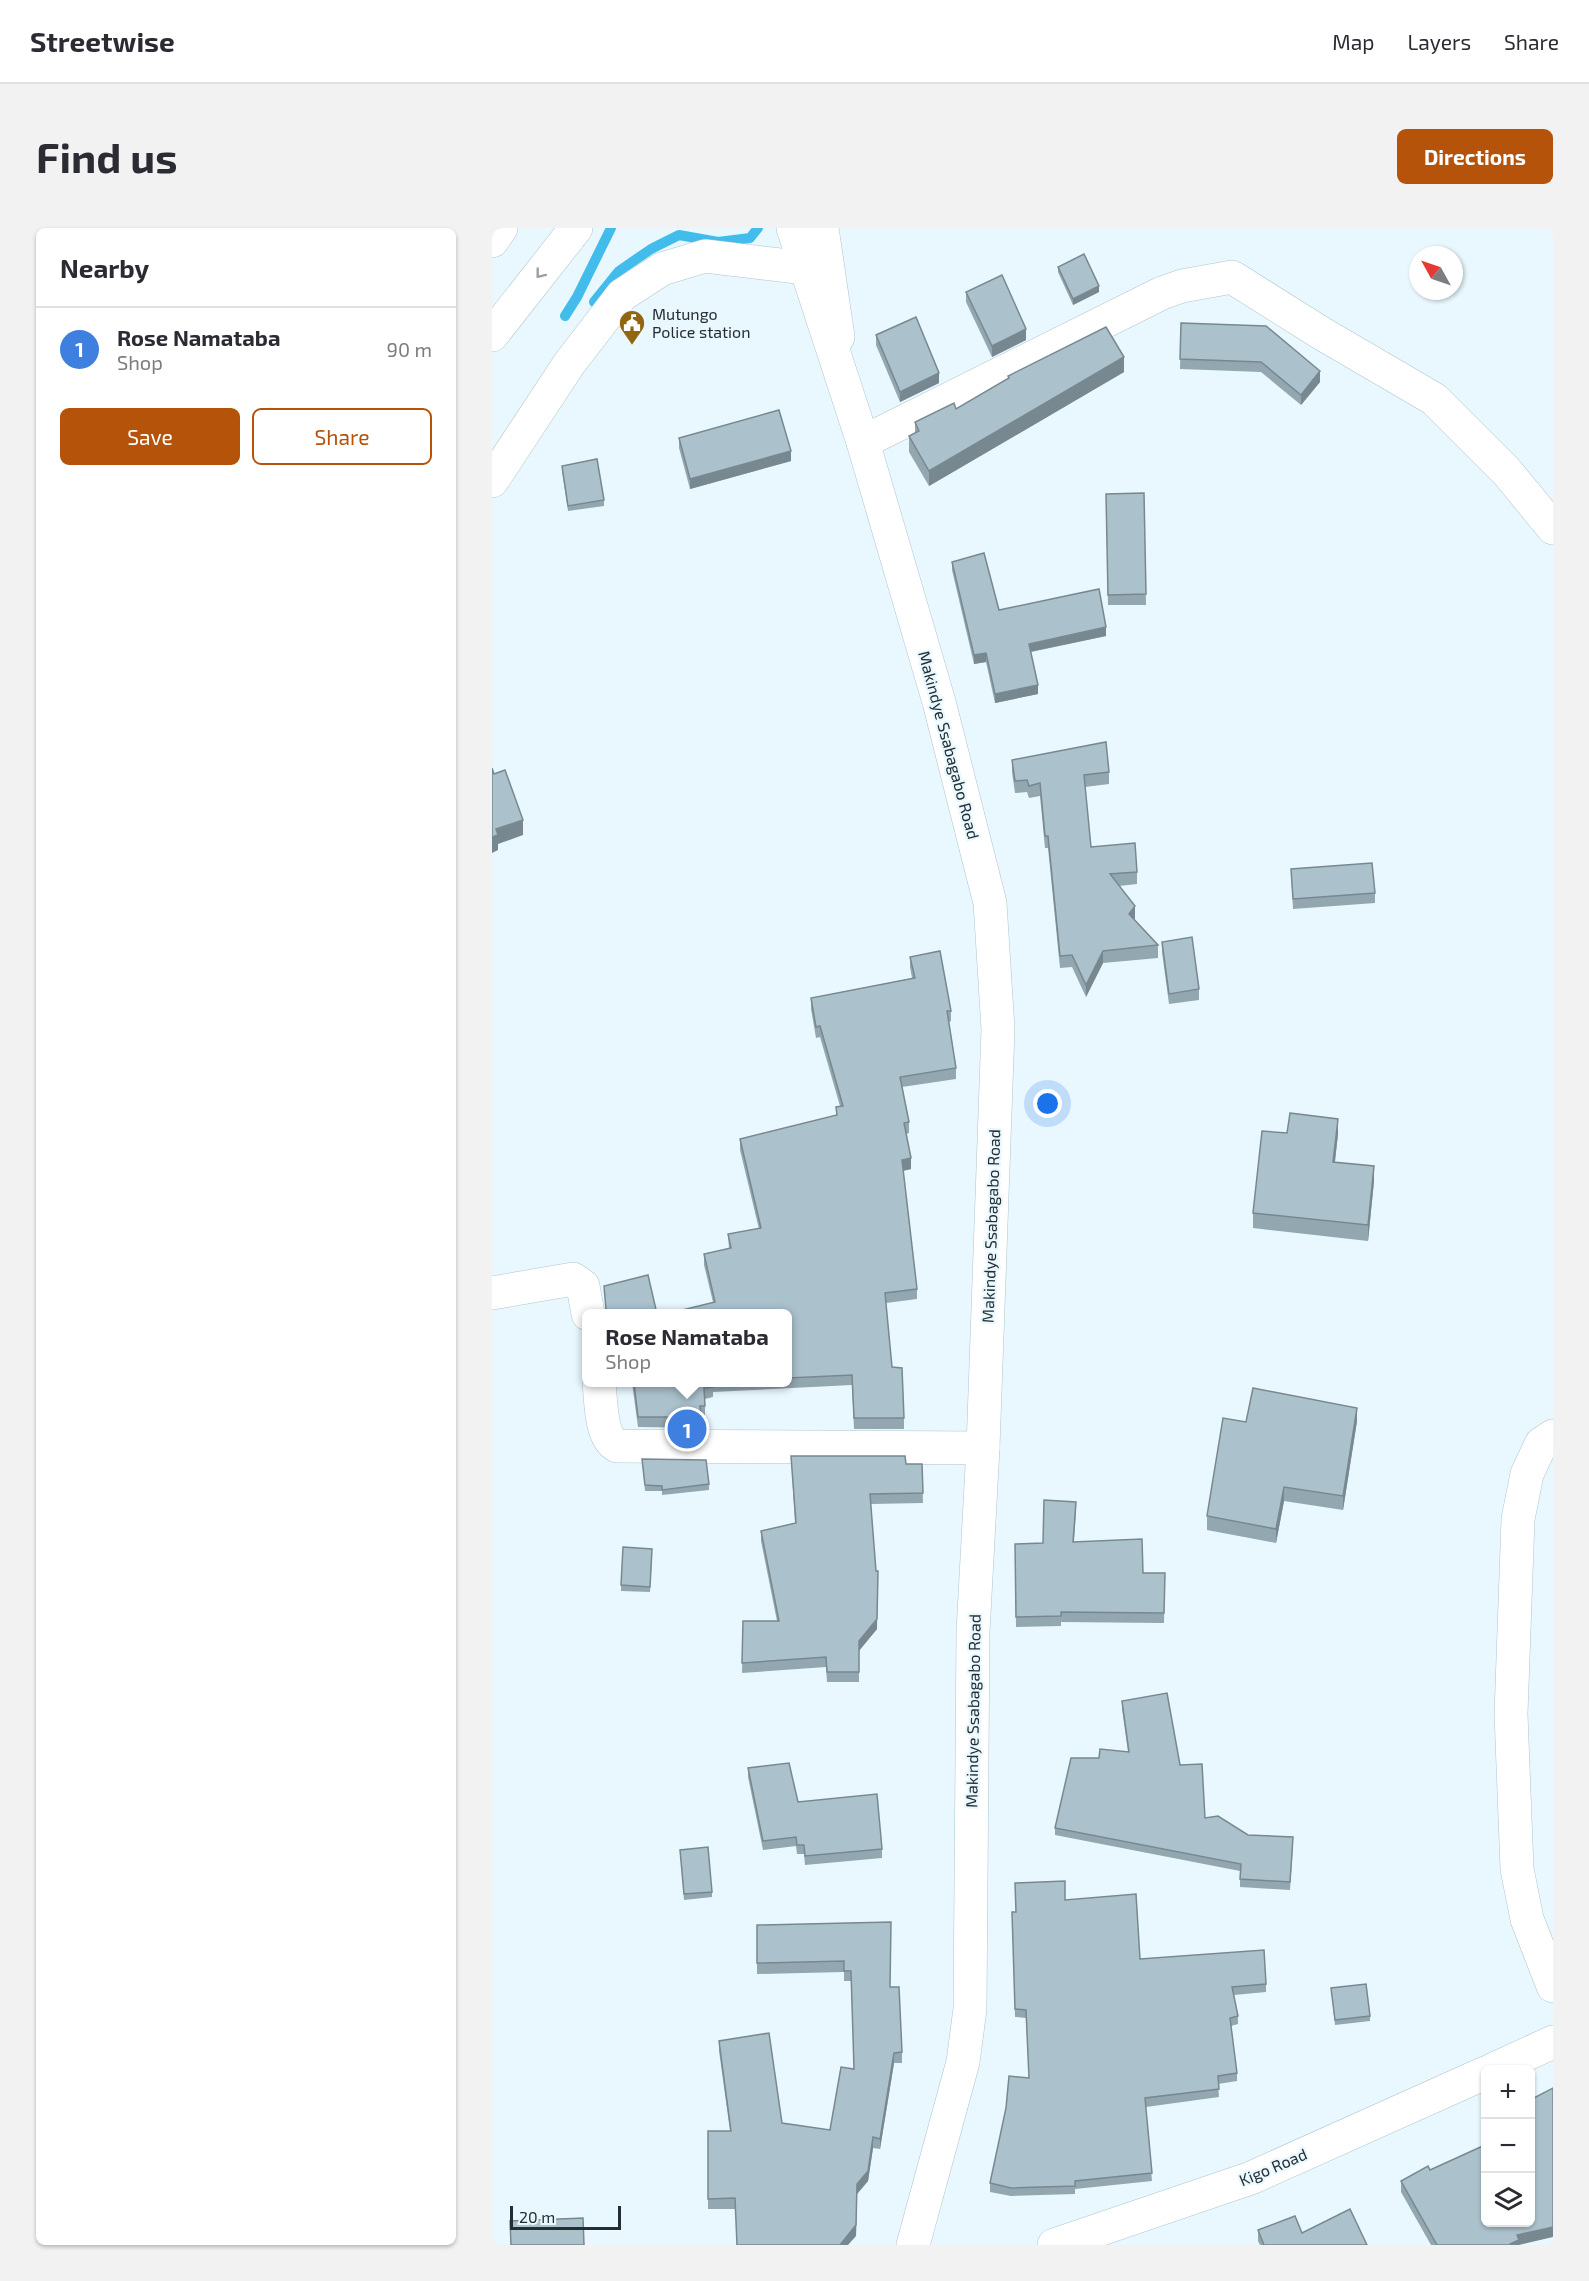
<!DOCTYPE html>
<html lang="en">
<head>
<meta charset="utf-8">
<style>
	body { margin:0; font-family:"Exo 2",sans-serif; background:#f2f2f3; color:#2b2b33 }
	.controls { position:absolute; right:18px; bottom:18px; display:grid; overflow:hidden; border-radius:9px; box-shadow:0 2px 4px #0004 }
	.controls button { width:54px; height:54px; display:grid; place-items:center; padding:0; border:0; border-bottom:2px solid #e1e1e2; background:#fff; color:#2b2b33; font:30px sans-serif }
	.compass { position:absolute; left:917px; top:18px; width:54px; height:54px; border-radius:50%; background:#fff; box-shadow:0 2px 4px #0004; rotate:310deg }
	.scale { position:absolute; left:18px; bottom:15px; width:111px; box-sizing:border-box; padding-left:6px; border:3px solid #242d31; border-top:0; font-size:16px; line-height:21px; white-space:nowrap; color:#242d31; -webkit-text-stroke:4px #e9f8fe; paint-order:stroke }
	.you { position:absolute; left:556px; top:876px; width:21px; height:21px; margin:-15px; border:4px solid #fff; border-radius:50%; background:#1a73e8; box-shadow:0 0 0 9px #1a73e833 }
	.badge { display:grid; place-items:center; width:39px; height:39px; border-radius:50%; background:#b45309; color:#fff; font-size:20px; font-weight:700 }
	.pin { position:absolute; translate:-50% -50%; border:3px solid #fff; box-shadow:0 2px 6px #0006 }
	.popup { position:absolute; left:90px; top:1081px; width:210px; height:78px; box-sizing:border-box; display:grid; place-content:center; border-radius:9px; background:#fff; filter:drop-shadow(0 2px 4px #0005); font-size:20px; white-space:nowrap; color:#7c7c81 }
	.popup b { font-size:22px; color:#2b2b33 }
	.popup::after { content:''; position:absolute; left:50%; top:100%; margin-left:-12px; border:12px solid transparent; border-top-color:#fff }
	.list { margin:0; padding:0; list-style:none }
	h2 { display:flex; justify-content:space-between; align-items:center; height:78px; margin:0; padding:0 24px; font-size:26px }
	h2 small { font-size:20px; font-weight:400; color:#7c7c81 }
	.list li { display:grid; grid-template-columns:39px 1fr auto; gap:18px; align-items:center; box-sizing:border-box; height:84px; padding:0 24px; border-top:2px solid #e1e1e2 }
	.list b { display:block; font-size:22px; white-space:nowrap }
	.list p { margin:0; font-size:20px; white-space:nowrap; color:#7c7c81 }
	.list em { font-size:20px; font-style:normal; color:#7c7c81 }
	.actions { display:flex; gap:12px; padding:18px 24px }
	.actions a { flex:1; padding:14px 0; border:2px solid #b45309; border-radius:9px; text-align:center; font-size:21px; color:#b45309 }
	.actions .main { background:#b45309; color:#fff }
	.icon { flex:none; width:33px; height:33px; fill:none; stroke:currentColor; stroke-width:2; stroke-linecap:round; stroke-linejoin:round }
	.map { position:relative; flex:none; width:1061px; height:2017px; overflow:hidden; border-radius:9px }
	header { display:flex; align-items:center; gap:36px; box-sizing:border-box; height:84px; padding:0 30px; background:#fff; border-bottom:2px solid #e1e1e2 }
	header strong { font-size:28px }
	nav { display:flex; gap:33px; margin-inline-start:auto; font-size:21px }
	.intro { display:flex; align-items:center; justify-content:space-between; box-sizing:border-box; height:144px; padding:0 36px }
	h1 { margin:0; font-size:42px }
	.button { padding:15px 27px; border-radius:9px; background:#b45309; color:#fff; font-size:21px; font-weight:700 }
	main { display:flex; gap:36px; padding:0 36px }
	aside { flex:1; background:#fff; border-radius:9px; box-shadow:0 2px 4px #0004 }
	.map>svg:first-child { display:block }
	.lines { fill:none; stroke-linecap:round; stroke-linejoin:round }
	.stream { stroke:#42bcea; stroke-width:10 }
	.street-casing { stroke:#aec4cf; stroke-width:34 }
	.secondary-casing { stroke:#aec4cf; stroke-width:34 }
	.highway-casing { stroke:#aec4cf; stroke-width:34 }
	.street { stroke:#fff; stroke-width:33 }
	.secondary { stroke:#fff; stroke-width:33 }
	.highway { stroke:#fff; stroke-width:33 }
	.wall { fill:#93a7b0 }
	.shaded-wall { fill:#788890 }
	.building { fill:#abc2cd; stroke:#788890; stroke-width:1.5 }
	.oneway { stroke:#9ca0a2 }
	.labels { text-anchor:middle; stroke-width:4.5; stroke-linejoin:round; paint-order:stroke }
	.poi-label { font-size:16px; fill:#242d31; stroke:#e9f8fe; text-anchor:start }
	.street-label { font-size:16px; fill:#242d31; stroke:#e9f8fe }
</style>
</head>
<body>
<header>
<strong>Streetwise</strong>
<nav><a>Map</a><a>Layers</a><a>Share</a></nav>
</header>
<div class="intro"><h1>Find us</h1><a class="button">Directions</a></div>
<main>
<aside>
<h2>Nearby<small></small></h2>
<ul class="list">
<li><span class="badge" style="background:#3f7fe0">1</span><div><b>Rose Namataba</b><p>Shop</p></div><em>90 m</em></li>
</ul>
<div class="actions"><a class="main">Save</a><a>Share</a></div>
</aside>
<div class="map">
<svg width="1061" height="2017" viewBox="0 0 1061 2017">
	<rect width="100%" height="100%" fill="#e9f8fe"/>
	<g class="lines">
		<!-- stream -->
		<g class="stream">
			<path d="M102 74 127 43 159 21 187 7 226 14 258 10 266 0"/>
			<path d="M73 88 85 69 119 0"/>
		</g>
		<!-- street casing -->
		<g class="street-casing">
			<g id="street">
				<path d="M330 0 346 109"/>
				<path d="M371 214 670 65 690 58 740 49 829 105 942 171 1015 244 1061 300"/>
				<path d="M0 253 77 136 130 67 170 41 213 28 314 40"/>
				<path d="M0 1065 81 1051 91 1058 96 1086"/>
				<path d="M107 1154C109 1172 108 1209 125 1218L491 1220"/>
				<path d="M1061 1208 1049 1216 1035 1246 1026 1291 1019 1486 1025 1641 1035 1691 1061 1758"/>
			</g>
		</g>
		<!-- secondary casing -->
		<g class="secondary-casing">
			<g id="secondary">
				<path d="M301 0 371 214 447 474 498 675 506 801 491 1220 481 1404 478 1781 471 1834 421 2017"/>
				<path d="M1000 1842 1061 1814"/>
				<path d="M562 2017 759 1950 993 1845"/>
			</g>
		</g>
		<!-- highway casing -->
		<g class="highway-casing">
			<g id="highway">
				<path d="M0 13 9 0"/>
				<path d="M0 107 84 0"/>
			</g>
		</g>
		<!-- street -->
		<use href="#street" class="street"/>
		<!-- secondary -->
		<use href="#secondary" class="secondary"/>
		<!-- highway -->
		<use href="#highway" class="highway"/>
	</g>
	<!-- wall -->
	<g class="wall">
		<path d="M566 39 607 64 581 77 566 44Z"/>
		<path d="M474 64 534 112 500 129 474 74Z"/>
		<path d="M689 95 828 154 809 177 769 144 688 141Z"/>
		<path d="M384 107 447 155 408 174 384 117Z"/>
		<path d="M632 144 437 258 417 224V208L423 205V194L464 181 516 151V148Z"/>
		<path d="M187 210 299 233 198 261 187 220Z"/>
		<path d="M70 238 112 272V278L76 283 70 243Z"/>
		<path d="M652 265 654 377H616L614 266Z"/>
		<path d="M460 334 507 382 614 408 539 424 546 466 503 475 494 434 482 436 460 342Z"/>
		<path d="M520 532 617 544V556L593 559 599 619 645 644V656L627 658 643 690 642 691 666 717V730L611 735 594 769 580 739 568 740 556 620H553L548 568 537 570 535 564 523 565 520 544Z"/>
		<path d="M799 641 883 665V675L801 681Z"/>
		<path d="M670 714 707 761V772L677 776 670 724Z"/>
		<path d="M418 729 459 783V793L457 794 464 840V851L410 859 417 894V905L414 906 419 941 411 943 425 1061V1071L394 1075 400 1139 412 1190V1201H362L360 1157 221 1164V1169L213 1171V1188L209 1189V1200L146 1199 140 1155H296V1086L221 1074 212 1037V1026L237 1021 236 1006 267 1001 248 922V911L344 888V879L348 878 328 809 324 810 319 781V770L420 750 418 739Z"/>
		<path d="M795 905 846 906 843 934 882 953 876 1013 761 1000V985Z"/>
		<path d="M865 1193 851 1282 792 1273 784 1315 715 1302V1288L754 1194Z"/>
		<path d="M299 1228 414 1236H430L431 1275 379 1276 385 1401 367 1422V1454H335L334 1439 250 1445 251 1393H285L269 1313V1303L303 1295Z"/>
		<path d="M150 1231 217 1256V1262L170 1267V1263H153Z"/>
		<path d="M584 1284 582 1314 651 1345H673L672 1395 569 1394V1398L524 1399 523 1316 551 1315Z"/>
		<path d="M160 1327 158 1364 129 1363V1357Z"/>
		<path d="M630 1473 688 1537 713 1590 756 1607 801 1617 798 1662 748 1659V1643L563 1607V1600L636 1524 630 1481Z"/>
		<path d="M256 1540 306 1574 390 1621V1630L313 1637 312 1626H305L304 1618 271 1622 256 1549Z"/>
		<path d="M188 1622 220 1664V1669L192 1672Z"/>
		<path d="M573 1672 648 1731 774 1756V1764L742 1767 746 1788V1796L739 1798 745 1845V1853L726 1856 727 1869 654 1879 660 1953 583 1961V1966L519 1968 498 1964V1955L537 1850 534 1790 523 1789 520 1684H524Z"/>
		<path d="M399 1694 398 1759 410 1824V1835H402L388 1921 381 1920 376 1953 365 1966 364 2008 243 1981H216V1903H238L227 1823V1813L290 1895 338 1902 362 1841 359 1753H352V1744L265 1746V1697Z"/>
		<path d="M839 1760 878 1788V1793L843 1797Z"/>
		<path d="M938 1942 1027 2017H939L909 1964V1953Z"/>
		<path d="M766 2002 810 2005 875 2017H768L766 2013Z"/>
	</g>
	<!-- shaded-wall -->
	<g class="shaded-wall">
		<path d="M607 58V64L581 77V71Z"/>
		<path d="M534 101V112L500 129V118Z"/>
		<path d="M632 129V144L437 258V243Z"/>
		<path d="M828 143V154L809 177V167Z"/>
		<path d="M447 145V155L408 174V164Z"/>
		<path d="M299 223V233L198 261V251Z"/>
		<path d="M614 399V408L537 424V416Z"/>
		<path d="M494 425V434L482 436V427Z"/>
		<path d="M546 457V466L503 475V466Z"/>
		<path d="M31 592V607L6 616V622L0 625V609L4 601Z"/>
		<path d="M643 678V690L637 698V686Z"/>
		<path d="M611 723V735L594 769V757Z"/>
		<path d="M846 891V906L841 949V934Z"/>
		<path d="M419 930V941L410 943V932Z"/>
		<path d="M882 938V953L876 1013V997Z"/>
		<path d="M865 1180V1193L851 1282V1268Z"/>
		<path d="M792 1259V1273L784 1315V1301Z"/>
		<path d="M386 1343 385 1401 367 1423V1413Z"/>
		<path d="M402 1825V1835L388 1921V1911Z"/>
		<path d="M381 1909V1920L376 1953 365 1966 364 2008 356 2017H348L365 1956Z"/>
		<path d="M1061 1999V2009L1027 2017H1018L1025 2007Z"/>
	</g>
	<!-- building -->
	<g class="building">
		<path d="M592 26 607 58 581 71 566 39Z"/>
		<path d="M510 47 534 101 500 118 474 64Z"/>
		<path d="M424 89 447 145 408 164 384 107Z"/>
		<path d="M689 95 774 98 828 143 809 167 769 134 688 131Z"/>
		<path d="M614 99 632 129 437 243 417 208 427 203 423 194 462 175 464 181 517 150 516 148Z"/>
		<path d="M287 182 299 223 198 251 187 210Z"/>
		<path d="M105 231 112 272 76 278 70 238Z"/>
		<path d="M652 265 654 366 616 367 614 266Z"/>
		<path d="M492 325 507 382 607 361 614 399 537 416 546 457 503 466 494 425 482 427 460 334Z"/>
		<path d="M614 514 617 544 592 547 599 619 643 615 645 644 618 646 643 678 637 686 666 717 611 723 594 757 580 727 568 728 556 608H553L548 555 537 558 535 552 523 553 520 532Z"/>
		<path d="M0 540 2 546 13 542 31 592 4 601 6 607 0 609Z"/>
		<path d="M880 635 883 665 801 671 799 641Z"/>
		<path d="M700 709 707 761 677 766 670 714Z"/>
		<path d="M448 723 459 783H455L464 840 408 849 417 894 412 895 419 930 410 932 425 1061 393 1065 400 1139 410 1140 412 1190H362L360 1147 296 1150V1086H174L223 1074 212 1026 239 1020 236 1006 269 1000 248 911 345 887 344 879 351 878 328 798 324 799 319 770 423 750 418 729Z"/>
		<path d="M798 885 846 891 841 934 882 938 876 997 761 985 770 903 795 905Z"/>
		<path d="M156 1047 165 1086H111L114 1081 112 1058Z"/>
		<path d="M142 1155H221V1159L212 1160 213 1178H208L209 1189H146Z"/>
		<path d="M761 1160 865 1180 851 1268 792 1259 784 1301 715 1288 731 1190 754 1194Z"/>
		<path d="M299 1228H413L414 1236H430L431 1265 378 1266 384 1343H386L385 1391 367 1413V1444H335L334 1429 250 1435 251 1393H287L269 1303 304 1295Z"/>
		<path d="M150 1231 214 1232 217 1256 170 1262V1258L153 1257Z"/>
		<path d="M552 1272 584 1274 581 1314 650 1311 651 1345H673L672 1385 569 1384V1388L524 1389 523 1316 551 1315Z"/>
		<path d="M131 1319 160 1321 158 1359 129 1357Z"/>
		<path d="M675 1465 688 1537 710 1536 713 1590 726 1588 756 1607 801 1609 798 1654 748 1651 749 1636 563 1600 579 1530H607L608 1521 637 1524 630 1473Z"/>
		<path d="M297 1535 306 1574 385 1566 390 1621 313 1628 312 1617H305L304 1609 271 1613 256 1540Z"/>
		<path d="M216 1619 220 1664 192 1666 188 1622Z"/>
		<path d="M573 1653V1672L644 1666 648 1731 772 1722 774 1756 740 1759 746 1788 738 1790 745 1845 726 1848 727 1861 653 1870 660 1945 583 1953V1958L519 1960 498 1955 514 1880 517 1848 537 1850 534 1782 523 1781 520 1684H524L523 1655Z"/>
		<path d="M399 1694 398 1759H407L410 1824 402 1825 388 1911 381 1909 376 1943 365 1956 364 1997 348 2017H245L243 1970 216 1971V1903H239L227 1813 277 1805 290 1895 338 1902 349 1839 362 1841 359 1743H352V1733L265 1735V1697Z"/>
		<path d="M874 1756 878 1788 843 1792 839 1760Z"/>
		<path d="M1061 1860V1999L1025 2007 1027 2012 1018 2016V2017H945L909 1953 936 1938 938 1942 993 1917V1995H1038V1872Z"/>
		<path d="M858 1981 875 2017H772L766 2002 803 1988 810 2005Z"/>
		<path d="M91 1990 92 2017H19L18 1993Z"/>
	</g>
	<!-- one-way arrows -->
	<defs><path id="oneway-chevron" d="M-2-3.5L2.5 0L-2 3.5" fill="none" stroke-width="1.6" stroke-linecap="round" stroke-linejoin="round" transform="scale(1.5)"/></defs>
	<use class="oneway" href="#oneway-chevron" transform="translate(48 46) rotate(128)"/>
	<!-- icons -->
	<defs>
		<g id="civic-pin" transform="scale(1.35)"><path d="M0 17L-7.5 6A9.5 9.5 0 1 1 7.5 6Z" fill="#926610" stroke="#e9f8fe"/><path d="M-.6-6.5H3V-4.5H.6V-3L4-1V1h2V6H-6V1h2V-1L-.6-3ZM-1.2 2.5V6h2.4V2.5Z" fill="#fff"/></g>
	</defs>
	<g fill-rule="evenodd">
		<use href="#civic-pin" x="140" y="95"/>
	</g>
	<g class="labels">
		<!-- poi labels -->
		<g class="poi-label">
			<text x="160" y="92">Mutungo<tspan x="160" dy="18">Police station</tspan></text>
		</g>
		<!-- street labels -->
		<g class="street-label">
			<text transform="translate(457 517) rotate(75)" y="6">Makindye Ssabagabo Road</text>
			<text transform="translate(499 998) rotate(-88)" y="6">Makindye Ssabagabo Road</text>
			<text transform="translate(481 1483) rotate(-89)" y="6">Makindye Ssabagabo Road</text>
			<text transform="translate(781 1939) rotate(-23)" y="6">Kigo Road</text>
		</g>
	</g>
</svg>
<div class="controls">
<button>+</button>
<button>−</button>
<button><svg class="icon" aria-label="layers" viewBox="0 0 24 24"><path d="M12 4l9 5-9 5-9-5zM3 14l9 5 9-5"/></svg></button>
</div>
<svg class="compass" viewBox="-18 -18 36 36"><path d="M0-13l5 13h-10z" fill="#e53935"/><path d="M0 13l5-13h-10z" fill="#7c7c81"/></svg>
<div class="scale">20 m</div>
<div class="you"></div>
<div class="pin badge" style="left:195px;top:1201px;background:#3f7fe0">1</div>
<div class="popup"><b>Rose Namataba</b>Shop</div>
</div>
</main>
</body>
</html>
